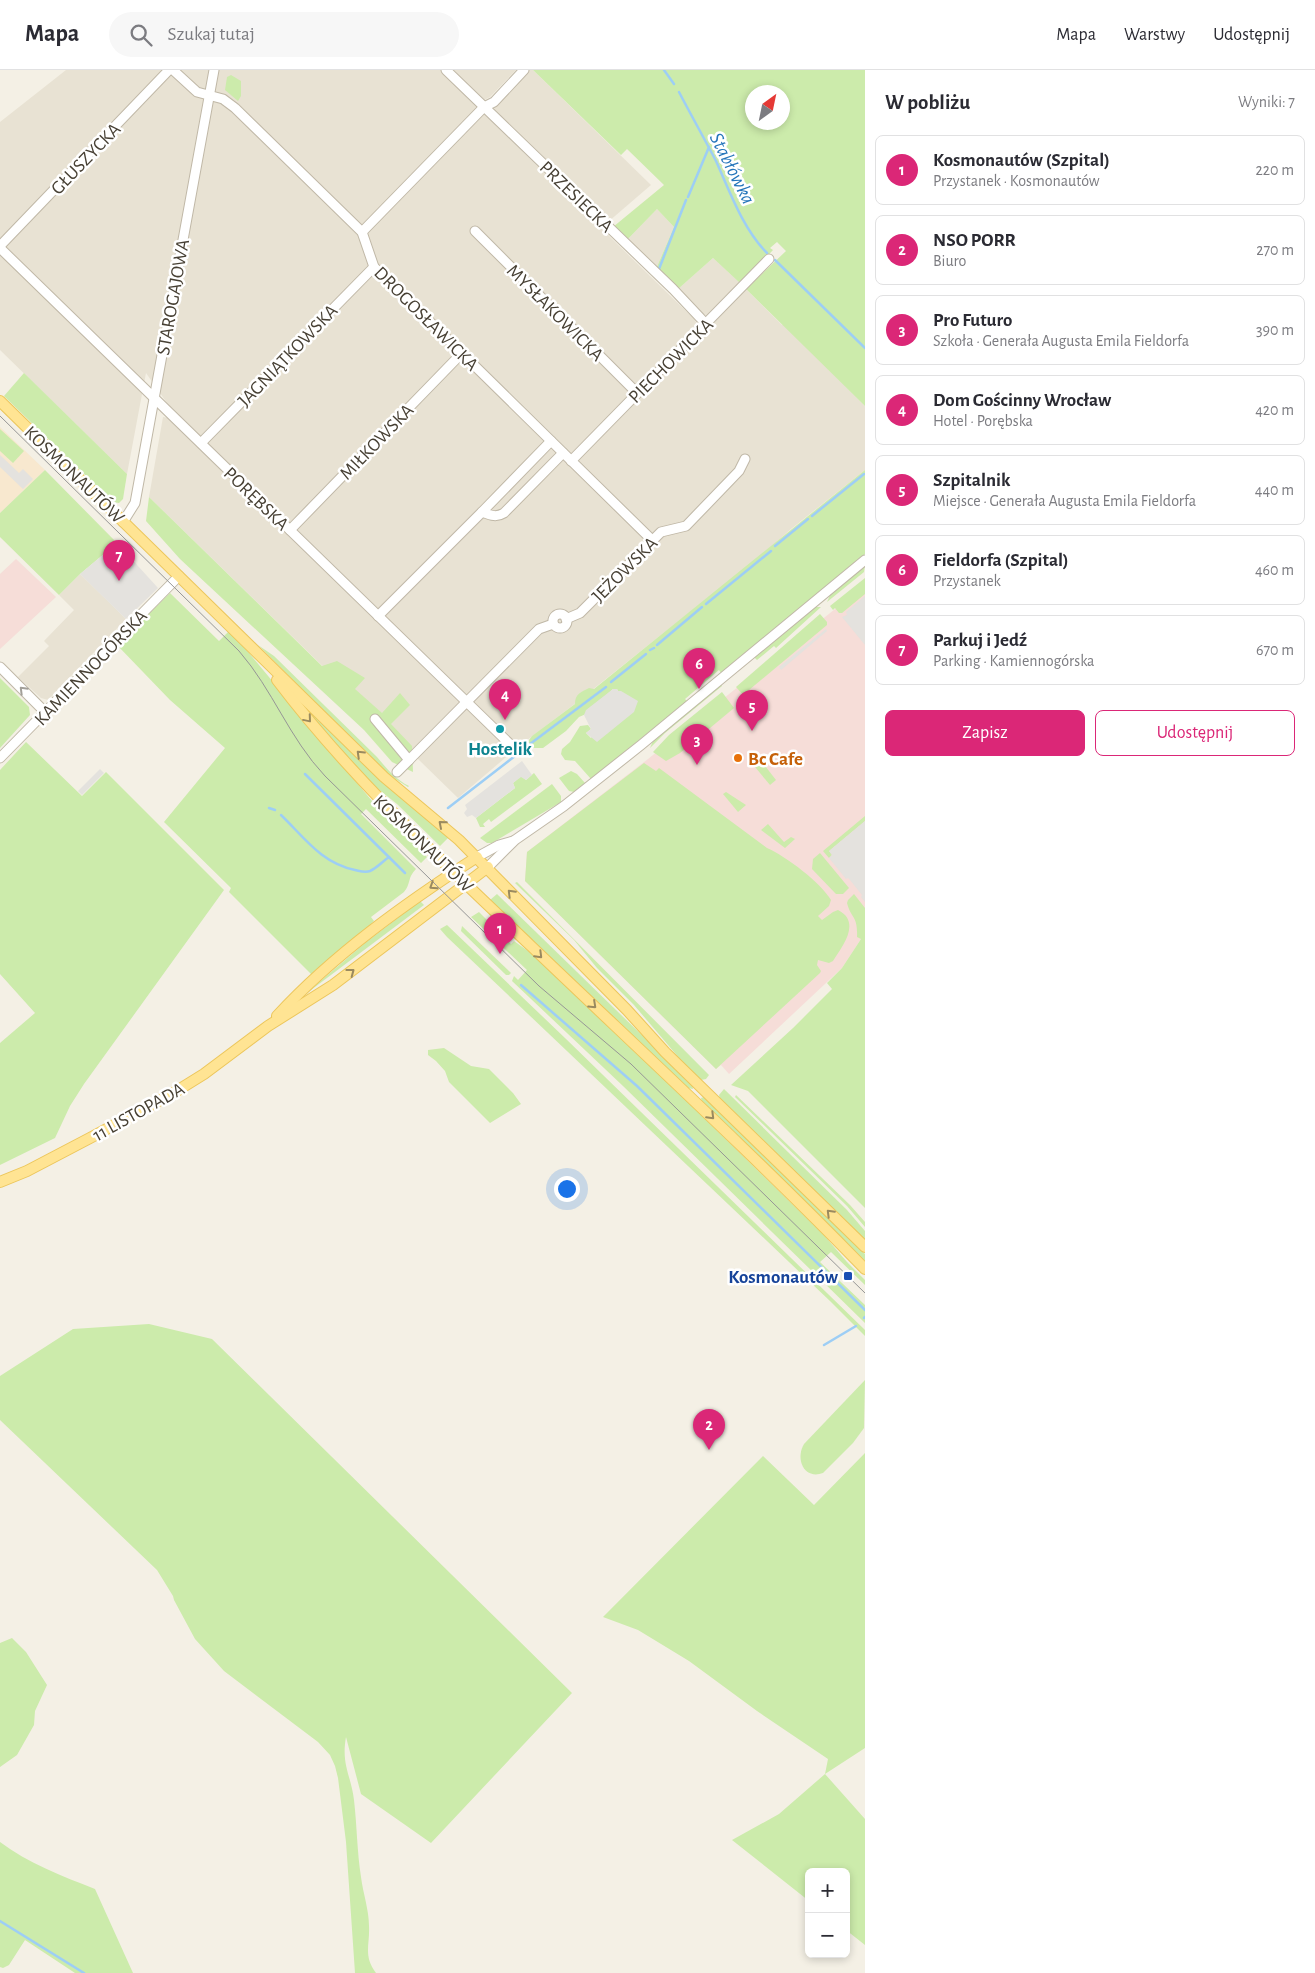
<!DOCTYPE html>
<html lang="pl">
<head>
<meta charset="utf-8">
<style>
	body { margin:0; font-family:"Alegreya Sans",sans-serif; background:#f7f7f7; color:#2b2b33 }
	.controls { position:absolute; right:15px; bottom:15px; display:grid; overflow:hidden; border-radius:8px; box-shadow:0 2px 8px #0003 }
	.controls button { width:45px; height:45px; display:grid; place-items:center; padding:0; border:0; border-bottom:1px solid #e1e1e2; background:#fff; color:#2b2b33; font:25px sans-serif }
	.compass { position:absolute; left:745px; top:15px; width:45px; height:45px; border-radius:50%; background:#fff; box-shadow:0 2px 8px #0003; rotate:33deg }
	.you { position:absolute; left:566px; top:1118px; width:18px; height:18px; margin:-12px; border:4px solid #fff; border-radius:50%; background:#1a73e8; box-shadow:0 0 0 8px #1a73e833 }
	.badge { display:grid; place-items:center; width:32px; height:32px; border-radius:50%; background:#db2777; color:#fff; font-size:16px; font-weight:700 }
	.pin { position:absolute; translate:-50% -41px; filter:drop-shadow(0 1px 2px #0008) }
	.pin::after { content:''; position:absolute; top:26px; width:18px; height:15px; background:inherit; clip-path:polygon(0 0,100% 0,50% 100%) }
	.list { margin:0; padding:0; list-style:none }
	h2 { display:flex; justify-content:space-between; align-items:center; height:65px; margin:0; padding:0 20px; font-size:21px }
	h2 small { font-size:16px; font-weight:400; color:#7c7c81 }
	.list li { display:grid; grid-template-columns:32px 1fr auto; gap:15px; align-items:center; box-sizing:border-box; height:70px; margin:0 10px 10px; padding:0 10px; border:1px solid #e1e1e2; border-radius:8px }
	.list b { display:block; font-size:19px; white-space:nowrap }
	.list p { margin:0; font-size:16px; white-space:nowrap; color:#7c7c81 }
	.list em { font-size:16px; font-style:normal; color:#7c7c81 }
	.actions { display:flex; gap:10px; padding:15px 20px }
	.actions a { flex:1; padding:11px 0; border:1px solid #db2777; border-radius:8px; text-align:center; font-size:18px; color:#db2777 }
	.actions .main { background:#db2777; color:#fff }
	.icon { flex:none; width:28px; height:28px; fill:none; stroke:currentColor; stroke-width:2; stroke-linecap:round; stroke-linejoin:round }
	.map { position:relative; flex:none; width:865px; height:1903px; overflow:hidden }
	header { display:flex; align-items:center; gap:30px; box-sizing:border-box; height:70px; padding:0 25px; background:#fff; border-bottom:1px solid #e1e1e2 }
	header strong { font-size:24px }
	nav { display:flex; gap:28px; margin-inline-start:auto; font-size:18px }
	.search { width:350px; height:45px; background:#f7f7f7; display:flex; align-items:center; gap:12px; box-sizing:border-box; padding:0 18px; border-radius:28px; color:#7c7c81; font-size:19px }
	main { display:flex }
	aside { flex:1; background:#fff }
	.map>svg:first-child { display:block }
	.residential { fill:#e8e2d3 }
	.commercial { fill:#f8e8cf }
	.medical { fill:#f6ddd8 }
	.green { fill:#ccebab; fill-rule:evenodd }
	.parking { fill:#e4e2de }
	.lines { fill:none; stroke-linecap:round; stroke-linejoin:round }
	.stream { stroke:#9dcef5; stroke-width:2.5 }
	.minor-casing { stroke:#c0b8a7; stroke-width:11 }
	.major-casing { stroke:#ecc65b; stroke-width:12 }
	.minor { stroke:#fff; stroke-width:9 }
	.major { stroke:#ffe493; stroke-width:10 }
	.tram { stroke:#969696; stroke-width:1 }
	.oneway { stroke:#a3a09a }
	.oneway2 { stroke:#9a8a5f }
	.culture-dot { fill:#0f9aa8; stroke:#fff; stroke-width:2 }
	.food-dot { fill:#e8710a; stroke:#fff; stroke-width:2 }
	.transit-dot { fill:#1a4fb4; stroke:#fff; stroke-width:2 }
	.labels { text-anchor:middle; stroke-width:5; stroke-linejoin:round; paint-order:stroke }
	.street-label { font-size:19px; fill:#474034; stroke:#fff }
	.culture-label { font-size:19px; font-weight:bold; fill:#0d838f; stroke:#fff }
	.food-label { font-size:19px; font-weight:bold; fill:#c56008; stroke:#fff; text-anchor:start }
	.transit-label { font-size:19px; font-weight:bold; fill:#164399; stroke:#fff; text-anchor:end }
	.water-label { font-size:20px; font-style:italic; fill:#2676bb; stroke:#fff }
</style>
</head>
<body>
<header>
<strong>Mapa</strong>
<div class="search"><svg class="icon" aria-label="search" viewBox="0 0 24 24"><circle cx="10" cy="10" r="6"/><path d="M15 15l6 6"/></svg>Szukaj tutaj</div>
<nav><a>Mapa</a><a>Warstwy</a><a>Udostępnij</a></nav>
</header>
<main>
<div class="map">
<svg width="865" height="1903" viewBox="0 0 865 1903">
	<rect width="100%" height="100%" fill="#f4f0e5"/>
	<!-- residential -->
	<g class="residential">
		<path d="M66 0H516L490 27 484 30 480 27 475 35 694 249 697 254 696 257 690 264 695 271 746 219 782 255 784 254 865 336V400L791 459 765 482 572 636 518 677 458 728 149 427 163 347 169 348 176 342 167 333 146 303 127 404 0 280V52Z"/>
		<path d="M529 0H533L651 115 608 152 496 42 494 39 496 35Z"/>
		<path d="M657 139 674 157 656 199 627 170Z"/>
		<path d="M713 188 740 213 710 244 706 245 701 243 677 220Z"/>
		<path d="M80 504 126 549 48 630 41 628 18 607 49 576 44 571 74 540 59 525Z"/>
	</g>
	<!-- commercial -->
	<path class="commercial" d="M0 357 45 400 0 443Z"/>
	<!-- medical -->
	<g class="medical">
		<path d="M16 489 56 527 0 579V504Z"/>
		<path d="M865 515V863L842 898 729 1004 721 995 716 999 525 811 527 782 648 689Z"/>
	</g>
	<!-- green -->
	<g class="green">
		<path d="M533 0H865V336L746 219 786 181 777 172 770 178 773 180 741 214 713 188 677 220 656 199 674 157 657 139 627 170 613 157 664 115 627 79 621 85ZM752 22H782V52H752Z"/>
		<path d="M231 5 241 11V26L238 31 225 20 227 7Z"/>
		<path d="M24 303 127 404 123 429 119 433 113 432 4 326Z"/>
		<path d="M0 359 24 381 13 393 0 381Z"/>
		<path d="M45 400 117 473 80 504 59 525 0 467V443Z"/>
		<path d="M865 400V484L721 603 719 600 685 629 687 631 591 709 575 691 565 690 561 684 562 679 570 672 580 656 588 655 591 659 586 663 591 668 618 621 617 619H613L586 644 579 647 566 661 543 678H533L526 674 532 666 575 634C575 624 581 622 589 618L594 619Z"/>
		<path d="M149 427 322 596 337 591 365 608 355 619 382 643 400 623 410 635 391 654 412 676 413 702 392 692 364 660 180 489 146 451Z"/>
		<path d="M865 495 864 502 827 532 830 525Z"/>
		<path d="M865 508V524L842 543H839L835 538 833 540 830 536Z"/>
		<path d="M170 523 219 571 229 561 249 583 387 749 427 787 421 793 366 739 361 744 416 799C407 808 411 814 404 822L371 847 374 851 370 855 312 905 229 822 231 818 164 752 225 678 170 630 117 575Z"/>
		<path d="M816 537H821L776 578 774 576 757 590 754 587Z"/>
		<path d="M820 544 827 552V555L743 625 736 617Z"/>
		<path d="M258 575 274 586 377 687C387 699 395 709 409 716L408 717 389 705Z"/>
		<path d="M0 608 29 637 30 645 0 678Z"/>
		<path d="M721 614 722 616 665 663 650 678 653 671Z"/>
		<path d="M722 622 734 638 680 683 666 691 653 682 669 665Z"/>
		<path d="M298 630 449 767 440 776 397 734 368 711Z"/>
		<path d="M26 672 82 726 106 702 224 820 84 1014 70 1036 55 1068 0 1095V973L35 943 0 904V700Z"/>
		<path d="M762 692 776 710 770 715 755 697Z"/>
		<path d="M644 693 656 701 659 698 767 778C787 787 820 812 831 830L829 836 818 846 822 850 833 842 838 840C862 852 842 877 833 891L829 893 818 890 817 895 821 901 820 903 716 999 525 811 527 782Z"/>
		<path d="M571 701 577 704 585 713 574 722 569 721 559 708Z"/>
		<path d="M534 703 542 714 491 752 489 749 483 754 485 757H480L476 748 515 718 513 713 521 706 526 710Z"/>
		<path d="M552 714 561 726V732L492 773H487L480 768Z"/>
		<path d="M726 722 746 735 738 742 723 724Z"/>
		<path d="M865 746V751L829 781 832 785 829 788 823 781Z"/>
		<path d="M768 754 784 772 791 767 795 769 785 778 761 760Z"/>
		<path d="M820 783 849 818 843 824H836L812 799 813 789Z"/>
		<path d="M517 812 709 1005 706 1009 701 1010 680 989 634 935 597 898 574 870 515 813Z"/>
		<path d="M497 824 692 1014 693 1019 688 1018 490 830Z"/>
		<path d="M854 824 865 838V1138L748 1021 731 1015 793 958 832 919 827 913 842 898 861 869 857 867C858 845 851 849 847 833L848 830Z"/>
		<path d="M420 831 424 835 303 926 365 873Z"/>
		<path d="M479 842 511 874 514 871 528 881 614 960 823 1164 847 1192 865 1210V1215L831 1182 820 1192 865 1235V1253L623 1016 512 911 514 906 518 910 527 900 471 847Z"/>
		<path d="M447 855 565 968 865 1260V1266L830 1231 447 867 440 859Z"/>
		<path d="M462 856 511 903 509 905H506L461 861Z"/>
		<path d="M444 978 471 996 489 999 513 1023 521 1034 490 1053 449 1012 445 1001 436 991 428 985V980Z"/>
		<path d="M724 1019 847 1140 865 1161V1170L720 1029 719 1025Z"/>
		<path d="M736 1025 850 1135 865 1152V1157L847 1136 735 1027Z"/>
		<path d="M704 1027 865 1184V1191L702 1032 701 1028Z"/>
		<path d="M149 1254 212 1269 572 1623 431 1773 361 1724 346 1667C341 1695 351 1705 354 1730 357 1756 357 1781 361 1807 363 1823 369 1840 369 1856 370 1876 363 1885 376 1903H355L346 1772 338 1708 335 1696 330 1685 318 1672 224 1601 195 1569 174 1530 173 1526 157 1500 0 1350V1306L73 1259Z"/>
		<path d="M865 1310 864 1358 853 1373 823 1403C804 1410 795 1389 804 1374Z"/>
		<path d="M865 1383V1678L825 1704 865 1749V1875L846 1860V1802H809V1831L732 1770 779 1744 825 1704 828 1689 757 1641 689 1591 638 1560 603 1547 763 1386 814 1435Z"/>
		<path d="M12 1568 26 1582 47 1615 35 1641 34 1655 17 1685 0 1697V1573Z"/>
		<path d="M0 1772C28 1793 62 1806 95 1819L133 1903H75L25 1870 9 1895 3 1898 0 1897Z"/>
	</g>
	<!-- parking -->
	<g class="parking">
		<path d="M0 385 19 403 23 399 33 409 23 419 0 397Z"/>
		<path d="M117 473 158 518 126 549 80 504Z"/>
		<path d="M865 526V575L842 547 847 545 846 542Z"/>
		<path d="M826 559 827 561 781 600 779 597Z"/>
		<path d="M613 619H617L618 621H621L638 631 634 642 597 672 586 663 591 659 584 645 586 640Z"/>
		<path d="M522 691 532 705 526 710 521 707 513 713 515 718 476 748 472 745 467 747 464 743 467 739 465 735Z"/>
		<path d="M100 699 104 703 82 725 78 721Z"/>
		<path d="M865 751V832L861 827 862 825 850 810 848 808 846 809 829 788 832 785 829 781Z"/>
	</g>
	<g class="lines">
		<!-- stream -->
		<g class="stream">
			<path d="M664 0 674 14"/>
			<path d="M679 22C691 45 704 68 716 91 730 122 743 159 767 183"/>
			<path d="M688 127 709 77"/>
			<path d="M775 190 865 278"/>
			<path d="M659 199 686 130"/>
			<path d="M812 446 864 404"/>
			<path d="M775 476 808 449"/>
			<path d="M706 534 771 481"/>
			<path d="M657 575 702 537"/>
			<path d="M650 580 654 578"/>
			<path d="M611 612 646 584"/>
			<path d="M522 680 606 617"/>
			<path d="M305 704 405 803"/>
			<path d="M269 738 275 740"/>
			<path d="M448 738 515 686"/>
			<path d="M281 745C304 767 321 793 355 800 360 801 365 803 370 801 377 798 383 791 389 787"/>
			<path d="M521 915 637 1016 865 1240"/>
			<path d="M864 1248 865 1247"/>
			<path d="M824 1275 856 1256"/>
			<path d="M0 1851 84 1903"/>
		</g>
		<!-- minor casing -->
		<g class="minor-casing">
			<g id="minor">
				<path d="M173 0 197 22 223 29 235 38 362 162 374 197 652 470"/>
				<path d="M446 0 673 219 706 254"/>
				<path d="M475 161 637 323"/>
				<path d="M362 162 484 37 494 32 524 0"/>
				<path d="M0 176 169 0"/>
				<path d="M0 178 514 678"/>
				<path d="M551 371 482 442C490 445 496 448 504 443L563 383"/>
				<path d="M201 373 374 197"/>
				<path d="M571 391 769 189"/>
				<path d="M123 452 135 433 214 0"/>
				<path d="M290 460 462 283"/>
				<circle cx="560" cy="551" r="7"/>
				<path d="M378 546 482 442"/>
				<path d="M566 549 580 543 661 462 686 456 739 401 745 389"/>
				<path d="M0 597 45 642"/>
				<path d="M375 649 409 690 397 702"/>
				<path d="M0 688 179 506"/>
				<path d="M409 690 539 559 553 554"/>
				<path d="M477 787 499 775 513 771"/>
				<path d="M488 797 515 770 564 736 641 675 865 490"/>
			</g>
		</g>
		<!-- major casing -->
		<g class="major-casing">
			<g id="major">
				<path d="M0 331 384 707 459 770 627 940 665 982 865 1177"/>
				<path d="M277 610C351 708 442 791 531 876 643 983 757 1088 865 1199"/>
				<path d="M277 946C334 884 406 833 477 787"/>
				<path d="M0 1112 27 1101 90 1068 175 1022 204 1004 268 956 333 915 488 797"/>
			</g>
		</g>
		<!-- minor -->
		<use href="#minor" class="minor"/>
		<!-- major -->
		<use href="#major" class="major"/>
		<!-- tram -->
		<path class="tram" d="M0 346 239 581C273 620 289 668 325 706L539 916 631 994 865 1223"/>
	</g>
	<!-- one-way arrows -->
	<defs><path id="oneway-chevron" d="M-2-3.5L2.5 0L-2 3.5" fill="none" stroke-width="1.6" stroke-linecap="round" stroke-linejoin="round" transform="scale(1.25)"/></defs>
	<use class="oneway" href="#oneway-chevron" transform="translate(23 620) rotate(-135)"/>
	<g class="oneway2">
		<use href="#oneway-chevron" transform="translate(308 649) rotate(50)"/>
		<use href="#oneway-chevron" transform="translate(360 684) rotate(-136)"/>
		<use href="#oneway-chevron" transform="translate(442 754) rotate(-139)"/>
		<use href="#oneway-chevron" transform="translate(433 816) rotate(147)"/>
		<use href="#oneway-chevron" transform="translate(511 823) rotate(-135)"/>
		<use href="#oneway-chevron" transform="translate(539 885) rotate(45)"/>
		<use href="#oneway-chevron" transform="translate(351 902) rotate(-37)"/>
		<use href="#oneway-chevron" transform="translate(593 935) rotate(43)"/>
		<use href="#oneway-chevron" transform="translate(711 1046) rotate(45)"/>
		<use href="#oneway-chevron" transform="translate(830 1143) rotate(-135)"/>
	</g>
	<!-- markers -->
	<circle class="culture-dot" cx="500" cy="659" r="5"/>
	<circle class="food-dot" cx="738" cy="688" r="5"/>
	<rect class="transit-dot" x="843" y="1201" width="10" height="10" rx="2.5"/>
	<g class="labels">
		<!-- street labels -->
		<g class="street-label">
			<text transform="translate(85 88) rotate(-46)" y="7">GŁUSZYCKA</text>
			<text transform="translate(577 126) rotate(44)" y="7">PRZESIECKA</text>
			<text transform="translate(172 227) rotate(-80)" y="7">STAROGAJOWA</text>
			<text transform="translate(556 242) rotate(45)" y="7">MYSŁAKOWICKA</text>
			<text transform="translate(427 248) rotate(45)" y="7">DROGOSŁAWICKA</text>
			<text transform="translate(287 285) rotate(-46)" y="7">JAGNIĄTKOWSKA</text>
			<text transform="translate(670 290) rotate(-45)" y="7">PIECHOWICKA</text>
			<text transform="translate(376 371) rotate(-46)" y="7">MIŁKOWSKA</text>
			<text transform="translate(75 404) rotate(44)" y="7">KOSMONAUTÓW</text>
			<text transform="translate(257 428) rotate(44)" y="7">PORĘBSKA</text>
			<text transform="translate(624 499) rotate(-45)" y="7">JEŻOWSKA</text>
			<text transform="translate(90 597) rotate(-46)" y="7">KAMIENNOGÓRSKA</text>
			<text transform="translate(424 773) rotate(44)" y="7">KOSMONAUTÓW</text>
			<text transform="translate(138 1041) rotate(-29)" y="7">11 LISTOPADA</text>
		</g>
		<!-- culture labels -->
		<g class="culture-label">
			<text x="500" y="685">Hostelik</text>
		</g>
		<!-- food labels -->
		<g class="food-label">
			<text x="748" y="695">Bc Cafe</text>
		</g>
		<!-- transit labels -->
		<g class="transit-label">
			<text x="838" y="1213">Kosmonautów</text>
		</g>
		<!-- water labels -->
		<g class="water-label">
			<text transform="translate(733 98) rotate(63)" y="7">Stabłówka</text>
		</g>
	</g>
</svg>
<div class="controls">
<button>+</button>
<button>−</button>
</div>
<svg class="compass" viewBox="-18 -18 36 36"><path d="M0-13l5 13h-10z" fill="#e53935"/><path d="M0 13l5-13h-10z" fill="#7c7c81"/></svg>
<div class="you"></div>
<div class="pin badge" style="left:500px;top:884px">1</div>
<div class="pin badge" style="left:709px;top:1380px">2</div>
<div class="pin badge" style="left:697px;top:695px">3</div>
<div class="pin badge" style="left:505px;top:650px">4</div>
<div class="pin badge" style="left:752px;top:661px">5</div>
<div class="pin badge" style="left:699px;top:619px">6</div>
<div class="pin badge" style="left:119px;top:511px">7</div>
</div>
<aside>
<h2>W pobliżu<small>Wyniki: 7</small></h2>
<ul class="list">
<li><span class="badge">1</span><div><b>Kosmonautów (Szpital)</b><p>Przystanek · Kosmonautów</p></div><em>220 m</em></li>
<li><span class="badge">2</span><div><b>NSO PORR</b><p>Biuro</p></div><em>270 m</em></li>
<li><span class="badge">3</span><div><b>Pro Futuro</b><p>Szkoła · Generała Augusta Emila Fieldorfa</p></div><em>390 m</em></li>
<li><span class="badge">4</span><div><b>Dom Gościnny Wrocław</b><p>Hotel · Porębska</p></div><em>420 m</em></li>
<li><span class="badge">5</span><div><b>Szpitalnik</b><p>Miejsce · Generała Augusta Emila Fieldorfa</p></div><em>440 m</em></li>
<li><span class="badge">6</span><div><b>Fieldorfa (Szpital)</b><p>Przystanek</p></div><em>460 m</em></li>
<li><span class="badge">7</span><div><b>Parkuj i Jedź</b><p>Parking · Kamiennogórska</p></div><em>670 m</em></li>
</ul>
<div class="actions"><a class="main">Zapisz</a><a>Udostępnij</a></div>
</aside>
</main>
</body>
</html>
